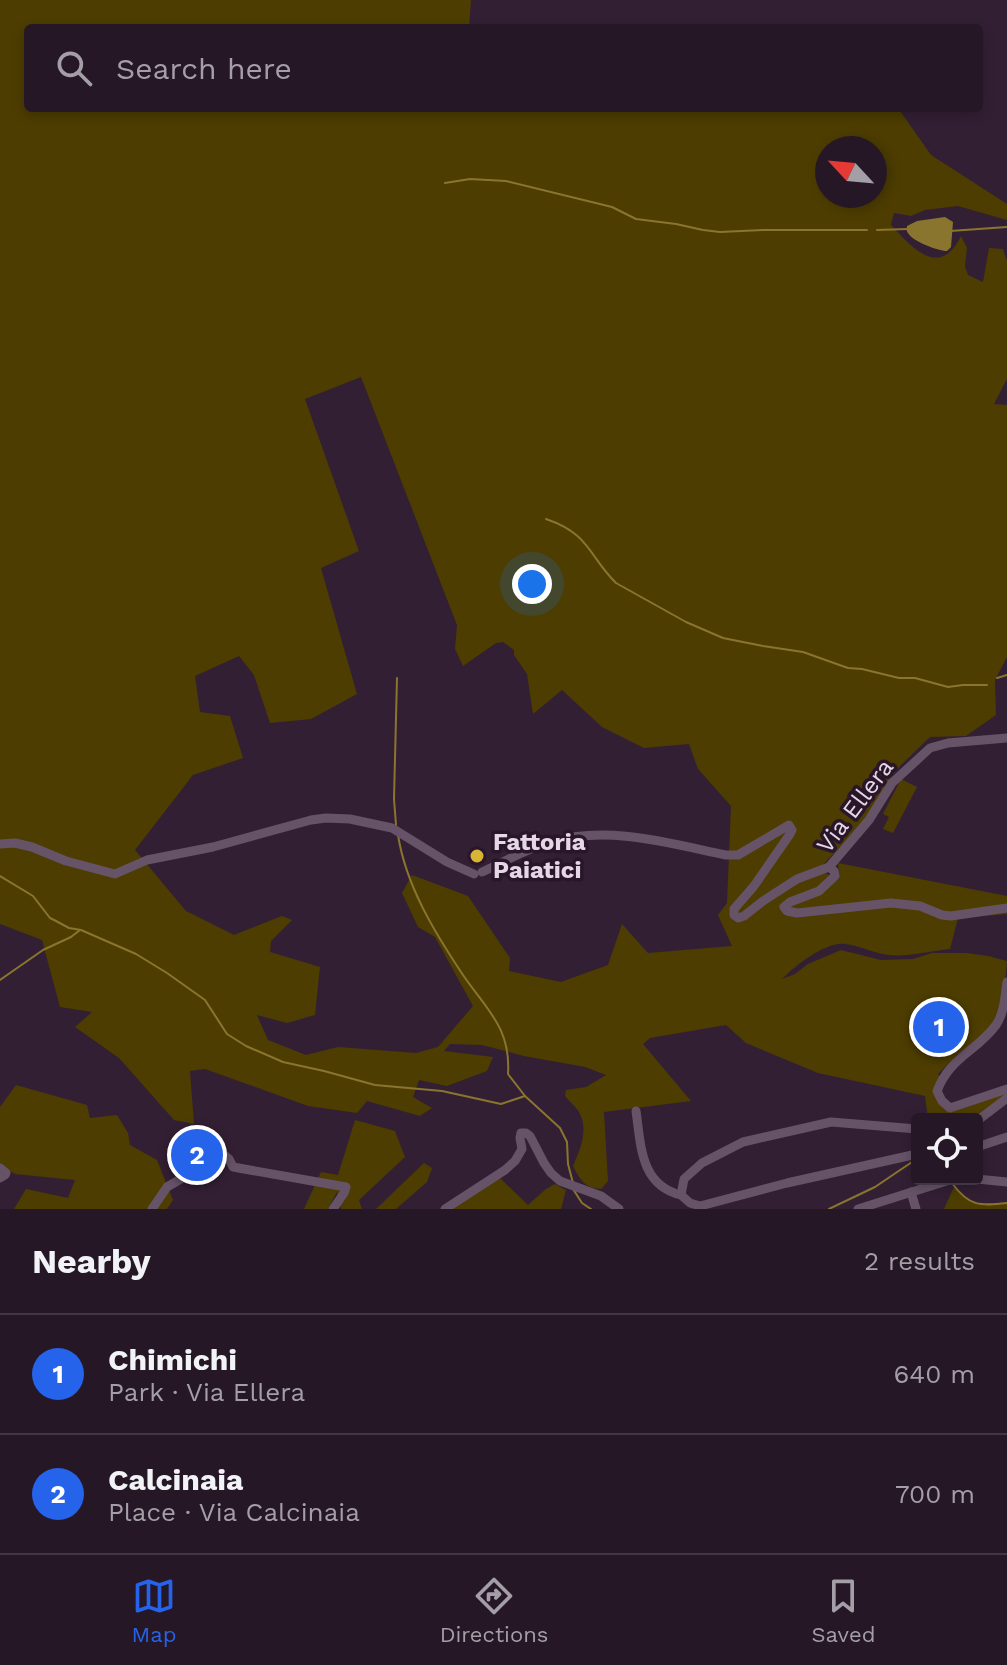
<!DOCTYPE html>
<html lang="en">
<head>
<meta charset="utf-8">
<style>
	body { margin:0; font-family:"Work Sans",sans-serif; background:#2e202f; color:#f1f3f6 }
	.controls { position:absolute; right:24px; bottom:24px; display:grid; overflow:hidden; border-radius:8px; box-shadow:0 4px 12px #0003 }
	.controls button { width:72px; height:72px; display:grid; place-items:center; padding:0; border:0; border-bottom:2px solid #423644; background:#261727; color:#f1f3f6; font:40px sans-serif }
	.compass { position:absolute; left:815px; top:136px; width:72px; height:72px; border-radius:50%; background:#261727; box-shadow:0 4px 12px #0003; rotate:296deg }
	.you { position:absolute; left:532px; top:584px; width:28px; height:28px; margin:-20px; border:6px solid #fff; border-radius:50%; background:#1a73e8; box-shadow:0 0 0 12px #1a73e833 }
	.badge { display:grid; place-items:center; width:52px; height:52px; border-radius:50%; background:#2563eb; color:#fff; font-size:26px; font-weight:700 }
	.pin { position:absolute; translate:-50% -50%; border:4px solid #fff; box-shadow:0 2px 8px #0006 }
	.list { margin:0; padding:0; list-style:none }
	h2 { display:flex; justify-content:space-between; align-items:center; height:104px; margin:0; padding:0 32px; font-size:34px }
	h2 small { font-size:26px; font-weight:400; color:#a49fa7 }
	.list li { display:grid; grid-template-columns:52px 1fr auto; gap:24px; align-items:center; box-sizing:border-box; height:120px; padding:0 32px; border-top:2px solid #423644 }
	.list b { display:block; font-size:30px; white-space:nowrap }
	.list p { margin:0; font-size:26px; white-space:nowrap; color:#a49fa7 }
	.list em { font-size:26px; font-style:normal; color:#a49fa7 }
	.icon { flex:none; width:44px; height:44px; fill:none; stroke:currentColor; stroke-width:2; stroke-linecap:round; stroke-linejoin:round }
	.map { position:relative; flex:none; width:1007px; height:1209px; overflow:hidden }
	.search { position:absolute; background:#261727; box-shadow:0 4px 12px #0003; left:24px; right:24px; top:24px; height:88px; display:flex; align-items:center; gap:20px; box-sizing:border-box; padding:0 28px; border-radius:8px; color:#a49fa7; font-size:30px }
	.sheet { height:344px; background:#261727 }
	nav { display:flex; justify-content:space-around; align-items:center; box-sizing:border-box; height:112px; border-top:2px solid #423644; background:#261727; font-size:22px; color:#a49fa7 }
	nav a { display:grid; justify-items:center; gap:4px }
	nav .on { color:#2563eb }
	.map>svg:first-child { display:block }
	.green { fill:#4d3d00; fill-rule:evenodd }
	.water { fill:#8a752f }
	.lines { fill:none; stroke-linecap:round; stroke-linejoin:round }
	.stream { stroke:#8a752f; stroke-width:2 }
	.minor { stroke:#675368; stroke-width:9 }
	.poi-dot { fill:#d8b434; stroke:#29162a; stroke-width:3 }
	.labels { text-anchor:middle; stroke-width:7; stroke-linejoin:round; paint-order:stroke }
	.street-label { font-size:24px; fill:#e5d7e5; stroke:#29162a }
	.poi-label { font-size:24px; font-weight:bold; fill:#e5d7e5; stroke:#29162a; text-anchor:start }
</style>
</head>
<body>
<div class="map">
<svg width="1007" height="1209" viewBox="0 0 1007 1209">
	<rect width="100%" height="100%" fill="#331f34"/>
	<!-- green -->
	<g class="green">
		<path d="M0 0H471L469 28H28V108H898L931 155 1007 204V220L958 206 925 210 911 216 894 213 891 225C913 249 940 279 961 236L967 248 965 266 968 275 983 282 989 248 1003 249 1007 261V379L994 404 1007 405V657L995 680 996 715 966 736 930 737 896 770 872 813 821 867V872L828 874 834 880 839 879 838 863 1007 896V914L958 918 950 949C931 951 908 957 888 955 874 953 860 946 846 944 826 941 796 965 782 979L795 974 808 964 841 950 881 960 913 959 932 953H966L988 956 1007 961 1005 984 998 1016 981 1038 958 1054 938 1074 940 1077 935 1092 945 1108 1006 1092 1007 1095 974 1119H928L925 1096 818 1073 746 1043 726 1025 650 1038 643 1044 691 1101 604 1112 608 1181 601 1189C585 1188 580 1180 573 1166 580 1149 589 1131 579 1112 576 1107 569 1101 565 1096L566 1090 586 1087 606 1075 585 1067 524 1056 482 1045 450 1044 444 1051 493 1057 487 1071 447 1086 419 1080 413 1097 432 1108 420 1116 367 1101 357 1113 308 1106 205 1069 190 1071 194 1124 174 1120 119 1058 75 1027 92 1012 60 1007 42 940 0 924ZM827 148H875V196H827ZM361 377 457 625 455 649 463 666 496 643 503 642 514 650V655L527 674 533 714 562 690 602 727 644 748 689 744 698 769 731 806 727 903 718 915 732 946 648 953 622 924 608 965 561 982 509 971 510 958 468 896 412 875 402 893 418 927 435 937 473 1006 438 1047 416 1053 338 1047 306 1055 268 1040 257 1015 287 1023 315 1015 320 967 270 952 271 941 292 920 282 916 234 935 186 911 135 850 193 775 243 758 230 716 200 712 195 676 239 656 254 675 270 723 311 719 357 694 321 568 359 551 305 399Z"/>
		<path d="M901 779 917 787 893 833 883 829 889 817 883 814Z"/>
		<path d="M16 1085 87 1105 90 1118 117 1115 128 1133 130 1145 157 1160 173 1200 167 1209H14L26 1189 68 1198 75 1180 15 1174 0 1165V1107Z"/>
		<path d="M355 1120 395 1131 405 1157 359 1200 362 1209H341L337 1192 328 1209H304L321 1172 338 1175Z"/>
		<path d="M424 1163 432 1168 427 1182 396 1209H376Z"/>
		<path d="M500 1178 528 1205 546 1189 555 1184 566 1190 561 1209H453Z"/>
		<path d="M954 1187C976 1208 979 1204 1007 1203V1209H944Z"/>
	</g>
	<!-- water -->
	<path class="water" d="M945 217 953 222 951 247 947 251C938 251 912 241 908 233 906 231 907 228 907 226L917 221Z"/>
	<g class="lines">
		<!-- stream -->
		<g class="stream">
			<path d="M445 183 470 179 506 181 612 207 636 219 676 224 703 230 720 232 763 230H867"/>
			<path d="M877 230 908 229"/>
			<path d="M950 231 1007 227"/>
			<path d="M546 519C590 534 588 555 616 583L686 622 723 638 763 646 803 652 848 668 862 669 899 678H915L948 687 963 685H987"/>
			<path d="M997 678 1007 675"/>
			<path d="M396 825 394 799 397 678"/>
			<path d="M398 835C406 886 435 933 463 975 487 1010 511 1028 508 1074L525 1096"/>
			<path d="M0 876 33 896 50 918 56 921 69 928 81 930 136 954 167 973 205 1000 227 1034 246 1046 283 1062 324 1071 375 1085 442 1091 501 1104 525 1096 560 1128 567 1142 568 1164 573 1183"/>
			<path d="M0 980 43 950 71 937 80 930"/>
			<path d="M952 1183C969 1207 981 1206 1007 1203"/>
			<path d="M573 1189 582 1203 591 1209"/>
			<path d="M829 1209 875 1187 912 1162H917"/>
		</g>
		<!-- minor -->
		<g class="minor">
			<path d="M0 844 15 843 32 847 66 861 115 874 147 860 213 847 311 820 326 818 350 819 392 828 447 862 474 874"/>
			<path d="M829 867 834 871 835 876 819 891 790 902 784 907 787 911 797 913 891 903 920 906 942 915 951 916 1007 908"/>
			<path d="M829 867 869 820 892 783 930 748 948 743 1007 738"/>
			<path d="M482 872C504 862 526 849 550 842 608 825 668 843 726 855H738L789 825 792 830 790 834 754 886 734 909V915L738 918 744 916 763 901 797 879 829 867"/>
			<path d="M1007 982C1005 996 1004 1014 996 1025 976 1052 950 1057 937 1091L942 1101 950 1108 1007 1089"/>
			<path d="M636 1111C641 1145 640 1185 681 1195"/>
			<path d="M977 1121 1007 1098"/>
			<path d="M917 1129 831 1122 743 1142 702 1163 684 1179 681 1195 690 1203 700 1206 787 1183 917 1154"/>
			<path d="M977 1147 1007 1137"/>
			<path d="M0 1168 6 1173 5 1175 0 1178"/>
			<path d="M977 1179 1007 1182"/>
			<path d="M911 1192 916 1209"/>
			<path d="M152 1209 167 1187 191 1173 200 1162 223 1154 229 1159 233 1167 346 1187 344 1193 333 1209"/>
			<path d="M445 1209 505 1170 515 1161 522 1149 520 1138 521 1133H526L530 1136 544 1163 551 1173 560 1181 601 1196 619 1209"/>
			<path d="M858 1209 953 1179"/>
		</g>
	</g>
	<!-- markers -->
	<circle class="poi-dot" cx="477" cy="856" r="8"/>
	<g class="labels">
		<!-- street labels -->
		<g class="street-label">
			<text transform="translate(855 806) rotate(-53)" y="8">Via Ellera</text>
		</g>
		<!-- poi labels -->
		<g class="poi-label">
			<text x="493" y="850">Fattoria<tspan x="493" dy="28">Paiatici</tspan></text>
		</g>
	</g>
</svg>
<div class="controls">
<button><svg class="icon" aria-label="locate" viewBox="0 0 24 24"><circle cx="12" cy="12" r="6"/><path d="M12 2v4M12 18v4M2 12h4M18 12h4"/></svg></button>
</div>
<svg class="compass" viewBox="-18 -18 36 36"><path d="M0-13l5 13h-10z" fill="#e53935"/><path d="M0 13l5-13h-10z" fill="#a49fa7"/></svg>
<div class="you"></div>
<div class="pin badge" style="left:939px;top:1027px">1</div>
<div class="pin badge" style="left:197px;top:1155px">2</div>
<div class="search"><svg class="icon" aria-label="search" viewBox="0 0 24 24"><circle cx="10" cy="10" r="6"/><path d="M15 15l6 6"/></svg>Search here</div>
</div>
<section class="sheet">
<h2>Nearby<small>2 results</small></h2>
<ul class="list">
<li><span class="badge">1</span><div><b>Chimichi</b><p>Park · Via Ellera</p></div><em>640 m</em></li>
<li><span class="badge">2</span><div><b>Calcinaia</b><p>Place · Via Calcinaia</p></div><em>700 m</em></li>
</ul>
</section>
<nav>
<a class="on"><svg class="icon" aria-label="map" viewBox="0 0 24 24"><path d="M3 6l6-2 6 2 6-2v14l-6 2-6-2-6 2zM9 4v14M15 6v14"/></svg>Map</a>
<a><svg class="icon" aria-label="directions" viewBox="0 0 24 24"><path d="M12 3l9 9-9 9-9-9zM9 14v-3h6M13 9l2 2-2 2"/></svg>Directions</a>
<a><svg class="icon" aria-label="saved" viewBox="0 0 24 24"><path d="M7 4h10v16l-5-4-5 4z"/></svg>Saved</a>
</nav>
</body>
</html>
